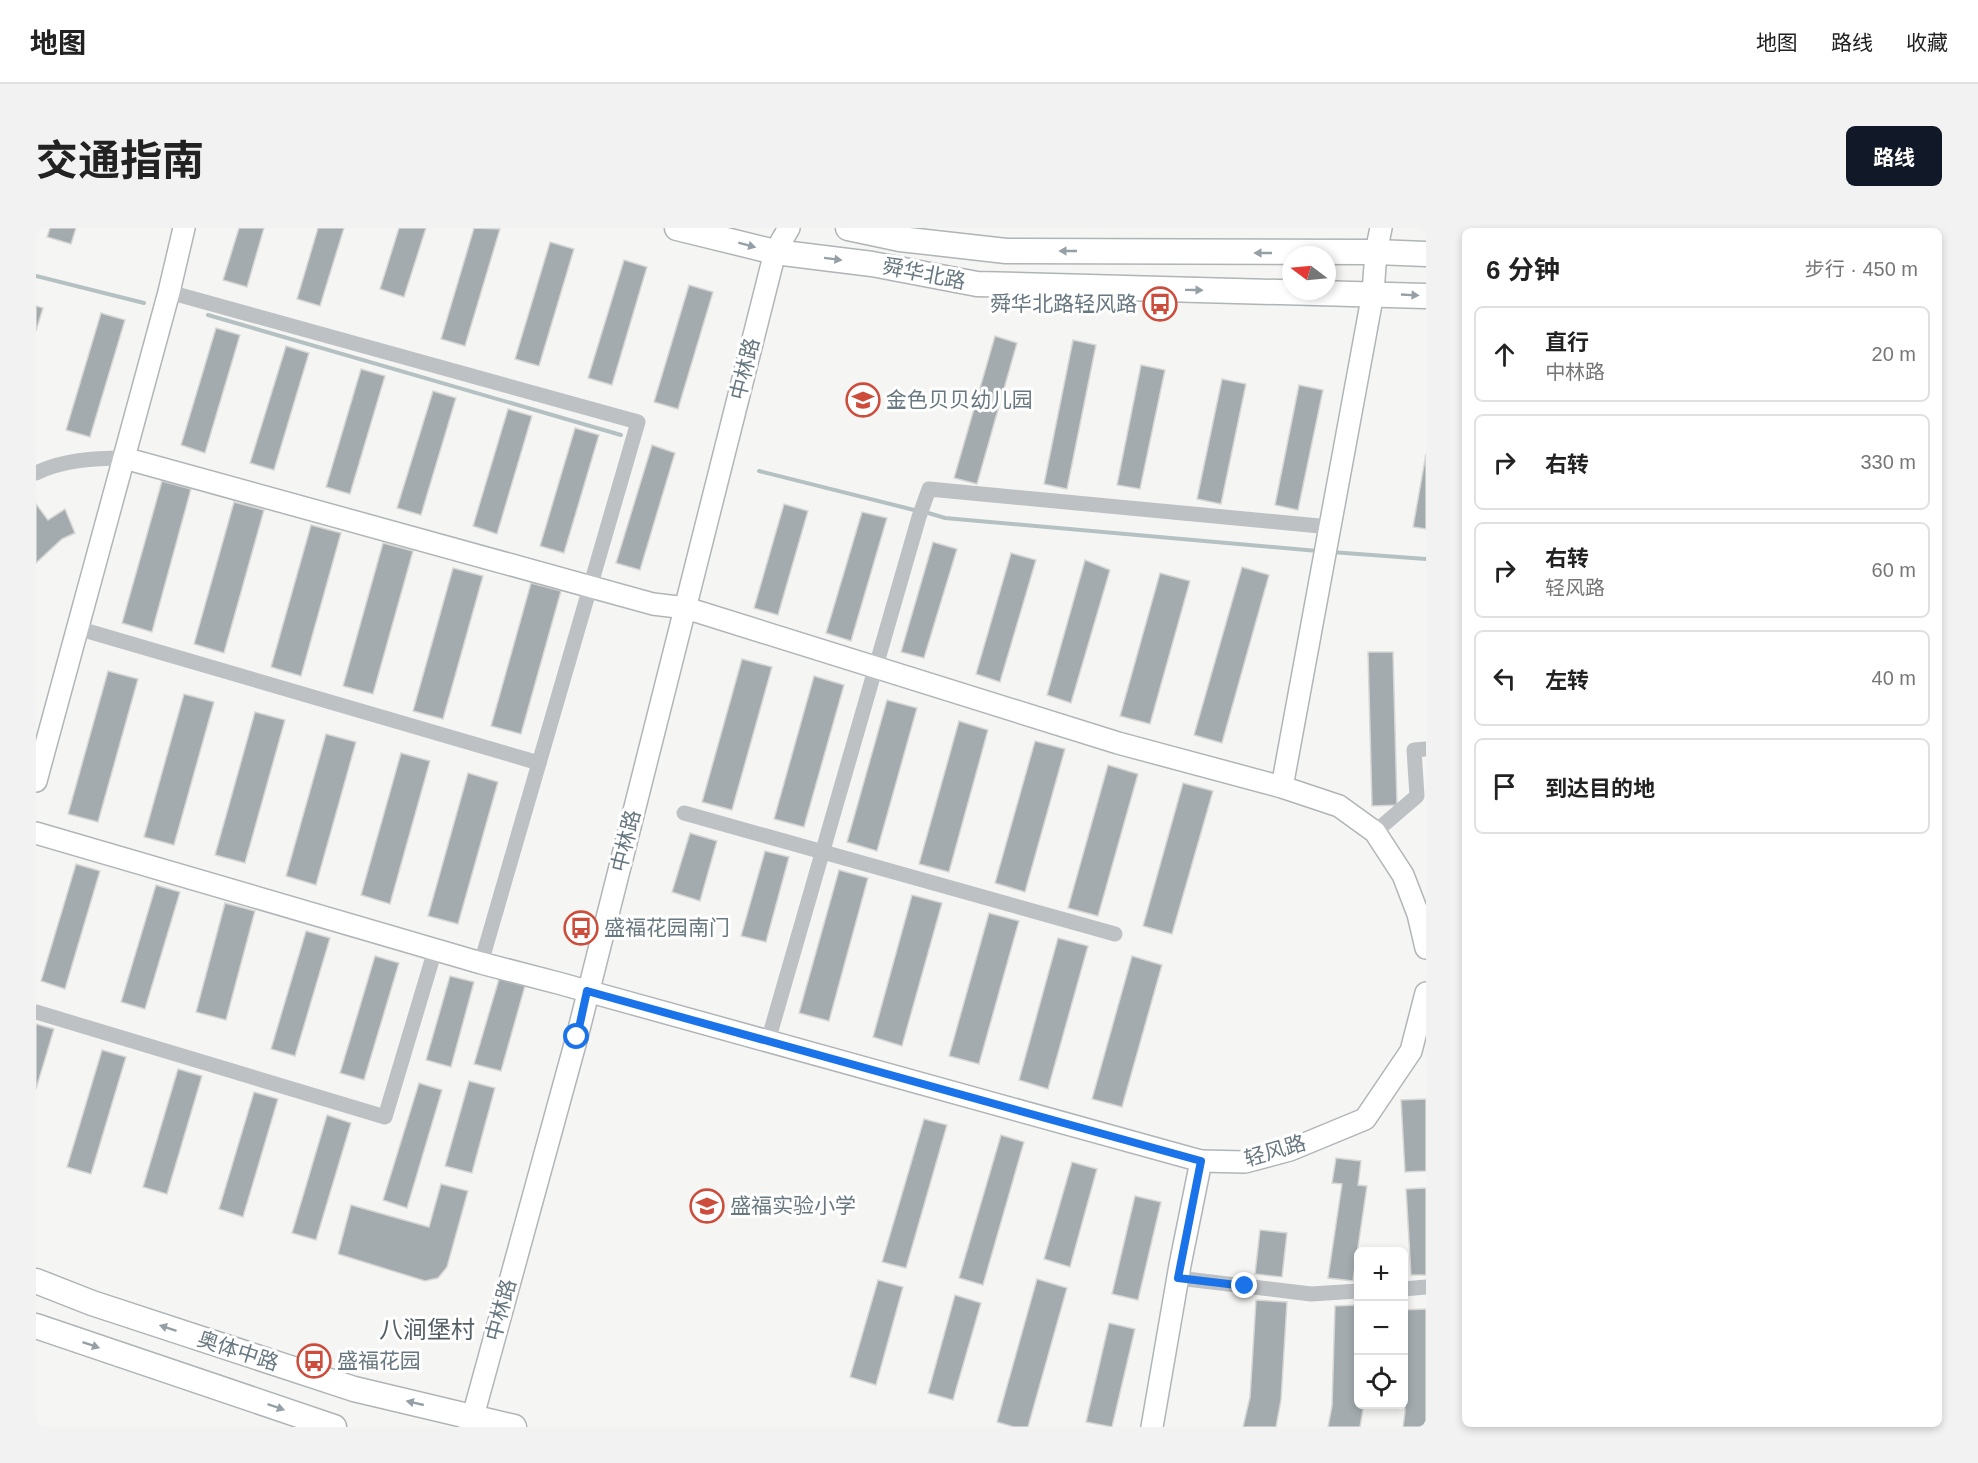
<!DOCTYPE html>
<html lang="zh">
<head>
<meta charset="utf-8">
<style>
	body { margin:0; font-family:Helvetica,"Noto Sans SC",sans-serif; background:#f2f2f2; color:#222 }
	.controls { position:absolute; right:18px; bottom:18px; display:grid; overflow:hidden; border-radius:9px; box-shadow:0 3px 9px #0003 }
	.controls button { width:54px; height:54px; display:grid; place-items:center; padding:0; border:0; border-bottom:2px solid #e0e0e0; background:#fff; color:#222; font:30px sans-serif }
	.compass { position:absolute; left:1246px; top:18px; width:54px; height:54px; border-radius:50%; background:#fff; box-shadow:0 3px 9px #0003; rotate:286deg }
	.stop { position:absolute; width:18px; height:18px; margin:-14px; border:4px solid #1a73e8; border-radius:50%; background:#fff }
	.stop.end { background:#1a73e8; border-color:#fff; box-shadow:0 2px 6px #0008 }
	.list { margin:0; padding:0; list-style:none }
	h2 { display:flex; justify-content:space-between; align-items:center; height:78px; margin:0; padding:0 24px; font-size:26px }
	h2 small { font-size:20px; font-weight:400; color:#767676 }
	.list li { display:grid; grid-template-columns:39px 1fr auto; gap:18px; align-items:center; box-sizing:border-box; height:96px; margin:0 12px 12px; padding:0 12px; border:2px solid #e0e0e0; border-radius:9px }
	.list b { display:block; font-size:22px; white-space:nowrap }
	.list p { margin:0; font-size:20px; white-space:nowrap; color:#767676 }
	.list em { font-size:20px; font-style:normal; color:#767676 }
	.icon { flex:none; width:33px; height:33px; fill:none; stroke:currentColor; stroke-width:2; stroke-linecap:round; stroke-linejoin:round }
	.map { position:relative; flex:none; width:1390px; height:1199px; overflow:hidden; border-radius:9px }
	header { display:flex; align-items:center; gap:36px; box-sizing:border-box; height:84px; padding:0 30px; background:#fff; border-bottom:2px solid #e0e0e0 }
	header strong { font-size:28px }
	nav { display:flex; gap:33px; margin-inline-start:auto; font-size:21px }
	.intro { display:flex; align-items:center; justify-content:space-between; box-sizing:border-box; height:144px; padding:0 36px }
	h1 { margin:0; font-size:42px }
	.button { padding:15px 27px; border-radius:9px; background:#111827; color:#fff; font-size:21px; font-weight:700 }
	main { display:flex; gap:36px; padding:0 36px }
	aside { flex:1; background:#fff; border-radius:9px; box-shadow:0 3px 9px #0003 }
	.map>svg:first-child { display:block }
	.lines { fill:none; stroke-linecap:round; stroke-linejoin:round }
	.stream { stroke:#b4c0c2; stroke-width:4 }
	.building { fill:#a3abaf; stroke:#d7d7d5; stroke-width:1.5 }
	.secondary-casing { stroke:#b0b5b8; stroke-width:24 }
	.primary-casing { stroke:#afb4b6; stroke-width:27 }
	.street { stroke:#bdc1c4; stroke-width:15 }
	.secondary { stroke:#fff; stroke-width:21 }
	.primary { stroke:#fff; stroke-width:24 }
	.oneway { fill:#95a0a6 }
	.route { stroke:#1a73e8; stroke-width:8 }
	.labels { text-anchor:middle; stroke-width:6; stroke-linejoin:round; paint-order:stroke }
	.street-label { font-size:21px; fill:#687880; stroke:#fff }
	.poi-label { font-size:21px; fill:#687880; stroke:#fff; text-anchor:start }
	.quarter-label { font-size:24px; fill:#556066; stroke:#fff }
</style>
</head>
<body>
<header>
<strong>地图</strong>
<nav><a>地图</a><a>路线</a><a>收藏</a></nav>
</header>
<div class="intro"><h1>交通指南</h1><a class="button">路线</a></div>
<main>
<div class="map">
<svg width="1390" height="1199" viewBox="0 0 1390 1199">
	<rect width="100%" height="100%" fill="#f5f5f3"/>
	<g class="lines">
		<!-- stream -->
		<g class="stream">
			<path d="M0 48 108 75"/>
			<path d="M172 87 585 207"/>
			<path d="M723 243 882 283"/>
			<path d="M889 284 909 290 1282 323"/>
			<path d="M1295 324 1390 331"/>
		</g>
	</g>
	<!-- building -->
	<g class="building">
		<path d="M14 0H40L35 16 11 9Z"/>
		<path d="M203 0H228L211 59 187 52Z"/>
		<path d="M282 0H308L284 78 261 71Z"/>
		<path d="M363 0H390L368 69 344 61Z"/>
		<path d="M438 0 464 1 429 118 405 111Z"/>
		<path d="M514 14 538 21 503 138 479 131Z"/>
		<path d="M588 32 611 39 576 157 552 150Z"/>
		<path d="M653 57 677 64 642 181 618 174Z"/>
		<path d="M0 78 7 80 0 103Z"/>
		<path d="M65 85 89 92 54 209 30 202Z"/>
		<path d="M180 100 204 107 169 225 145 217Z"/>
		<path d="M959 108 981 115 941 256 918 250Z"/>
		<path d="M1037 112 1060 117 1031 261 1008 256Z"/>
		<path d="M250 118 273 125 238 242 214 235Z"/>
		<path d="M1105 137 1129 142 1104 261 1081 257Z"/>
		<path d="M325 141 349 148 314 266 290 259Z"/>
		<path d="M1186 151 1210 156 1185 276 1161 271Z"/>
		<path d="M1263 157 1287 162 1262 282 1239 277Z"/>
		<path d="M397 163 420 170 385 287 361 280Z"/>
		<path d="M472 181 496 188 461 306 437 298Z"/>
		<path d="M539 200 563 207 528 325 504 318Z"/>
		<path d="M616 217 639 225 604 342 580 335Z"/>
		<path d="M1390 226V301L1377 299Z"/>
		<path d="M126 253 155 261 116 404 86 395Z"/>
		<path d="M198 274 228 282 188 425 158 416Z"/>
		<path d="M0 276 12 292 29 281 39 305 26 311 0 335Z"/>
		<path d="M748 276 772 283 742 387 718 380Z"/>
		<path d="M826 284 851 290 815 413 790 405Z"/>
		<path d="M275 297 305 305 265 448 235 439Z"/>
		<path d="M897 314 921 321 888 430 865 424Z"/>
		<path d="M347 315 377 323 337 466 307 458Z"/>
		<path d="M975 325 1000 332 964 454 940 446Z"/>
		<path d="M1049 332 1074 342 1035 475 1011 467Z"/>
		<path d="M1206 339 1233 347 1186 515 1158 507Z"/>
		<path d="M417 340 447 348 407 491 377 483Z"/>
		<path d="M1124 345 1154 353 1114 496 1084 488Z"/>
		<path d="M495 355 525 363 485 506 455 498Z"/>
		<path d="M1332 424H1357L1361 577 1336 578Z"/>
		<path d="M706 431 736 439 696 582 666 574Z"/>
		<path d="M72 443 102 451 62 594 32 586Z"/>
		<path d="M778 448 808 457 768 599 738 591Z"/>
		<path d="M148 466 178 474 138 617 108 609Z"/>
		<path d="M851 472 881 480 841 623 811 614Z"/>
		<path d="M219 484 249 492 209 635 179 627Z"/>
		<path d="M923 493 952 502 913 644 883 636Z"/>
		<path d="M290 506 320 514 280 657 250 648Z"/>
		<path d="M999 513 1029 521 989 664 959 655Z"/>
		<path d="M365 525 394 533 354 676 325 667Z"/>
		<path d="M1072 537 1102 546 1062 688 1032 680Z"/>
		<path d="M432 545 462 554 422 696 392 688Z"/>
		<path d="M1147 555 1177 563 1136 706 1107 698Z"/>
		<path d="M654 605 681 613 664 673 636 664Z"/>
		<path d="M729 623 753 629 730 714 705 708Z"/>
		<path d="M40 636 64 643 29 761 5 753Z"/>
		<path d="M803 642 832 650 793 793 763 785Z"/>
		<path d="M120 657 144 664 109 781 85 774Z"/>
		<path d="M876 667 906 675 866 818 837 809Z"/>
		<path d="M189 675 219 683 190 792 160 784Z"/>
		<path d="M953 685 983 693 943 836 913 828Z"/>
		<path d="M270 703 294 710 259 828 235 821Z"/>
		<path d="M1022 710 1052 718 1012 861 983 852Z"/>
		<path d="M339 728 363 735 328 852 304 845Z"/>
		<path d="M1096 728 1126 737 1086 879 1056 871Z"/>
		<path d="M414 748 438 754 415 839 390 832Z"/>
		<path d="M463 751 489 758 465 843 438 836Z"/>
		<path d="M0 796 18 801 0 861Z"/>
		<path d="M66 822 90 829 55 946 31 939Z"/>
		<path d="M142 841 166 848 131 966 107 959Z"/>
		<path d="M433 853 459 860 436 945 409 938Z"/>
		<path d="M383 855 406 862 371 980 347 972Z"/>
		<path d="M218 864 242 871 207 989 183 981Z"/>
		<path d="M1390 871V943L1369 944 1365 872Z"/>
		<path d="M291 887 315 895 280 1012 256 1005Z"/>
		<path d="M888 891 911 897 870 1040 846 1034Z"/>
		<path d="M965 907 988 914 947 1057 923 1050Z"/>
		<path d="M1300 930 1325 933 1322 957 1331 958 1317 1053 1292 1050 1306 956 1296 955Z"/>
		<path d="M1036 934 1061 941 1034 1039 1008 1031Z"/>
		<path d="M405 956 432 963 411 1039 402 1050 389 1053 302 1026 315 977 393 999Z"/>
		<path d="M1390 960V1047H1375L1370 961Z"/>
		<path d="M1099 968 1125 974 1102 1072 1076 1066Z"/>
		<path d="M1224 1002 1251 1005 1246 1049 1219 1046Z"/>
		<path d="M1001 1051 1031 1060 992 1199H978L961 1194Z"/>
		<path d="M842 1052 867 1059 840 1157 814 1149Z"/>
		<path d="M919 1067 945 1075 917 1172 892 1165Z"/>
		<path d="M1220 1072 1251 1074 1245 1172 1240 1199H1207L1214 1169Z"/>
		<path d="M1322 1077V1176H1328L1324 1199H1292L1296 1178 1299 1078Z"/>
		<path d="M1390 1081V1199H1367L1369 1184 1368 1082Z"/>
		<path d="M1073 1095 1099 1101 1076 1199 1050 1194Z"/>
	</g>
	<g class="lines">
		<!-- secondary casing -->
		<g class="secondary-casing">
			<g id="secondary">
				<path d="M88 230 617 376 650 380 1082 515 1246 559 1303 578 1339 604 1367 647 1382 686 1390 720"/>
				<path d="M0 553 133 64 148 0"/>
				<path d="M1246 559 1337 65 1340 24 1345 0"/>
				<path d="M0 605 445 735 522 755 1165 933"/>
				<path d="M434 1199 541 809 739 24 753 0"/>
				<path d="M1116 1199 1144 1037 1165 933 1209 934 1254 922 1329 891 1375 823 1390 765"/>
			</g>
		</g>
		<!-- primary casing -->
		<g class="primary-casing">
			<g id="primary">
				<path d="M641 0 739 24 836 36 941 56 1390 68"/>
				<path d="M812 0 864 11 970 23 1340 24 1390 26"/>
				<path d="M0 1053 56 1075 318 1161 478 1199"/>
				<path d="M0 1098 298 1199"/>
			</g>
		</g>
		<!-- street -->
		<g class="street">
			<path d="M133 64 602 194 445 735"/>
			<path d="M0 245C27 232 58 230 88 230"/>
			<path d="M41 400 503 535"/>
			<path d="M648 585 1079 706"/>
			<path d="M1339 604 1381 568 1378 522 1390 521"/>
			<path d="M0 784 349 889 399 722"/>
			<path d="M732 813 883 289 893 261 1294 299"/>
			<path d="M1142 1050 1275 1066 1322 1063"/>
			<path d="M1368 1061 1390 1059"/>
		</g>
		<!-- secondary -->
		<use href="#secondary" class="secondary"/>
		<!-- primary -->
		<use href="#primary" class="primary"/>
	</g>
	<!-- one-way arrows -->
	<defs><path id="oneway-solid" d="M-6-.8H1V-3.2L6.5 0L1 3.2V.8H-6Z" transform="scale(1.5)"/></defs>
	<g class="oneway">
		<use href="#oneway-solid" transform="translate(711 17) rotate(15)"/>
		<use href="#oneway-solid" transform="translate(1032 23) rotate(-180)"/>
		<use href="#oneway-solid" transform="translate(1227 25) rotate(180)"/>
		<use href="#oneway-solid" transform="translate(797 31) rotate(7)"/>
		<use href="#oneway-solid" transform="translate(1158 62) rotate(1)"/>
		<use href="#oneway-solid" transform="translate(1374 67) rotate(3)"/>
		<use href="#oneway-solid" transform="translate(132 1100) rotate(-162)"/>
		<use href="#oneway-solid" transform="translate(55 1117) rotate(19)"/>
		<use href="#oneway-solid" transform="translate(379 1175) rotate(-167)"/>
		<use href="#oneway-solid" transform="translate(240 1179) rotate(19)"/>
	</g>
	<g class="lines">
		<!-- route -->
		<path class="route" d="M541 809 551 763 1165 933 1142 1050 1209 1058"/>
	</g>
	<!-- icons -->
	<defs>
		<g id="bus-ring" transform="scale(1.725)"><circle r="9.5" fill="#fff" stroke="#cc4d3c" stroke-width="1.5"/><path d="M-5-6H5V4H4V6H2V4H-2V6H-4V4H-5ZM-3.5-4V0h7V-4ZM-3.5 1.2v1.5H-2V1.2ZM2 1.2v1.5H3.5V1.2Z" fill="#cc4d3c"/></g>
		<g id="school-ring" transform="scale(1.725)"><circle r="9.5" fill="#fff" stroke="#cc4d3c" stroke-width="1.5"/><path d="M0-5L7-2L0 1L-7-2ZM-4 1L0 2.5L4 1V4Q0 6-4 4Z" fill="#cc4d3c"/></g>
	</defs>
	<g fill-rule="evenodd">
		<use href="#bus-ring" x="1124" y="76"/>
		<use href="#school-ring" x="827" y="172"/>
		<use href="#bus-ring" x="545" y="700"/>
		<use href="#school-ring" x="671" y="978"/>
		<use href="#bus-ring" x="278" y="1133"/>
	</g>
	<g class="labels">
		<!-- street labels -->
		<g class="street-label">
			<text transform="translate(888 46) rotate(11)" y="7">舜华北路</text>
			<text transform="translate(709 141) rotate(-76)" y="7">中林路</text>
			<text transform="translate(590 613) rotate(-76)" y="7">中林路</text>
			<text transform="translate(1239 923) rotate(-16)" y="7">轻风路</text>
			<text transform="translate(465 1082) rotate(-75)" y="7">中林路</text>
			<text transform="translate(202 1123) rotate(18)" y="7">奥体中路</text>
		</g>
		<!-- poi labels -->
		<g class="poi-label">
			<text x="1101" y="83" text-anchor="end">舜华北路轻风路</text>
			<text x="850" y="179">金色贝贝幼儿园</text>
			<text x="568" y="707">盛福花园南门</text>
			<text x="694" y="985">盛福实验小学</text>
			<text x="301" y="1140">盛福花园</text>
		</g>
		<!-- quarter labels -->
		<g class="quarter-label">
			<text x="391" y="1110">八涧堡村</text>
		</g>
	</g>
</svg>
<div class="controls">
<button>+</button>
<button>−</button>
<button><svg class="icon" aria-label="locate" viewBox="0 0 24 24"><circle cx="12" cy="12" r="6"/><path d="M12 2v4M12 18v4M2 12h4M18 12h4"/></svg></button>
</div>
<svg class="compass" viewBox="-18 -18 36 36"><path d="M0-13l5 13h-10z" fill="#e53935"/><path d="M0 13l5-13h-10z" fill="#767676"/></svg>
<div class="stop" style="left:541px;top:809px"></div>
<div class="stop end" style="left:1209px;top:1058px"></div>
</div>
<aside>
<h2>6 分钟<small>步行 · 450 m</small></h2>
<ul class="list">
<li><svg class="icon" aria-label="ahead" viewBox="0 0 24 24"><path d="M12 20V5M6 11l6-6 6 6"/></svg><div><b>直行</b><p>中林路</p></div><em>20 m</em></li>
<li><svg class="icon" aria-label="right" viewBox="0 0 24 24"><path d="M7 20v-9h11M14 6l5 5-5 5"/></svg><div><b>右转</b></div><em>330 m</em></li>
<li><svg class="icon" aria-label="right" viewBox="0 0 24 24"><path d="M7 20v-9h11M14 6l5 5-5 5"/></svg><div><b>右转</b><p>轻风路</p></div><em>60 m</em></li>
<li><svg class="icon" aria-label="left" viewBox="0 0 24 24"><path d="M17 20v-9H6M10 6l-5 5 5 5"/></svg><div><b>左转</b></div><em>40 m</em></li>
<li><svg class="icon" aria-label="arrive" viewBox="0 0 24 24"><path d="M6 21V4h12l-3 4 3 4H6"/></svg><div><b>到达目的地</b></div></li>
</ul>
</aside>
</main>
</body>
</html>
